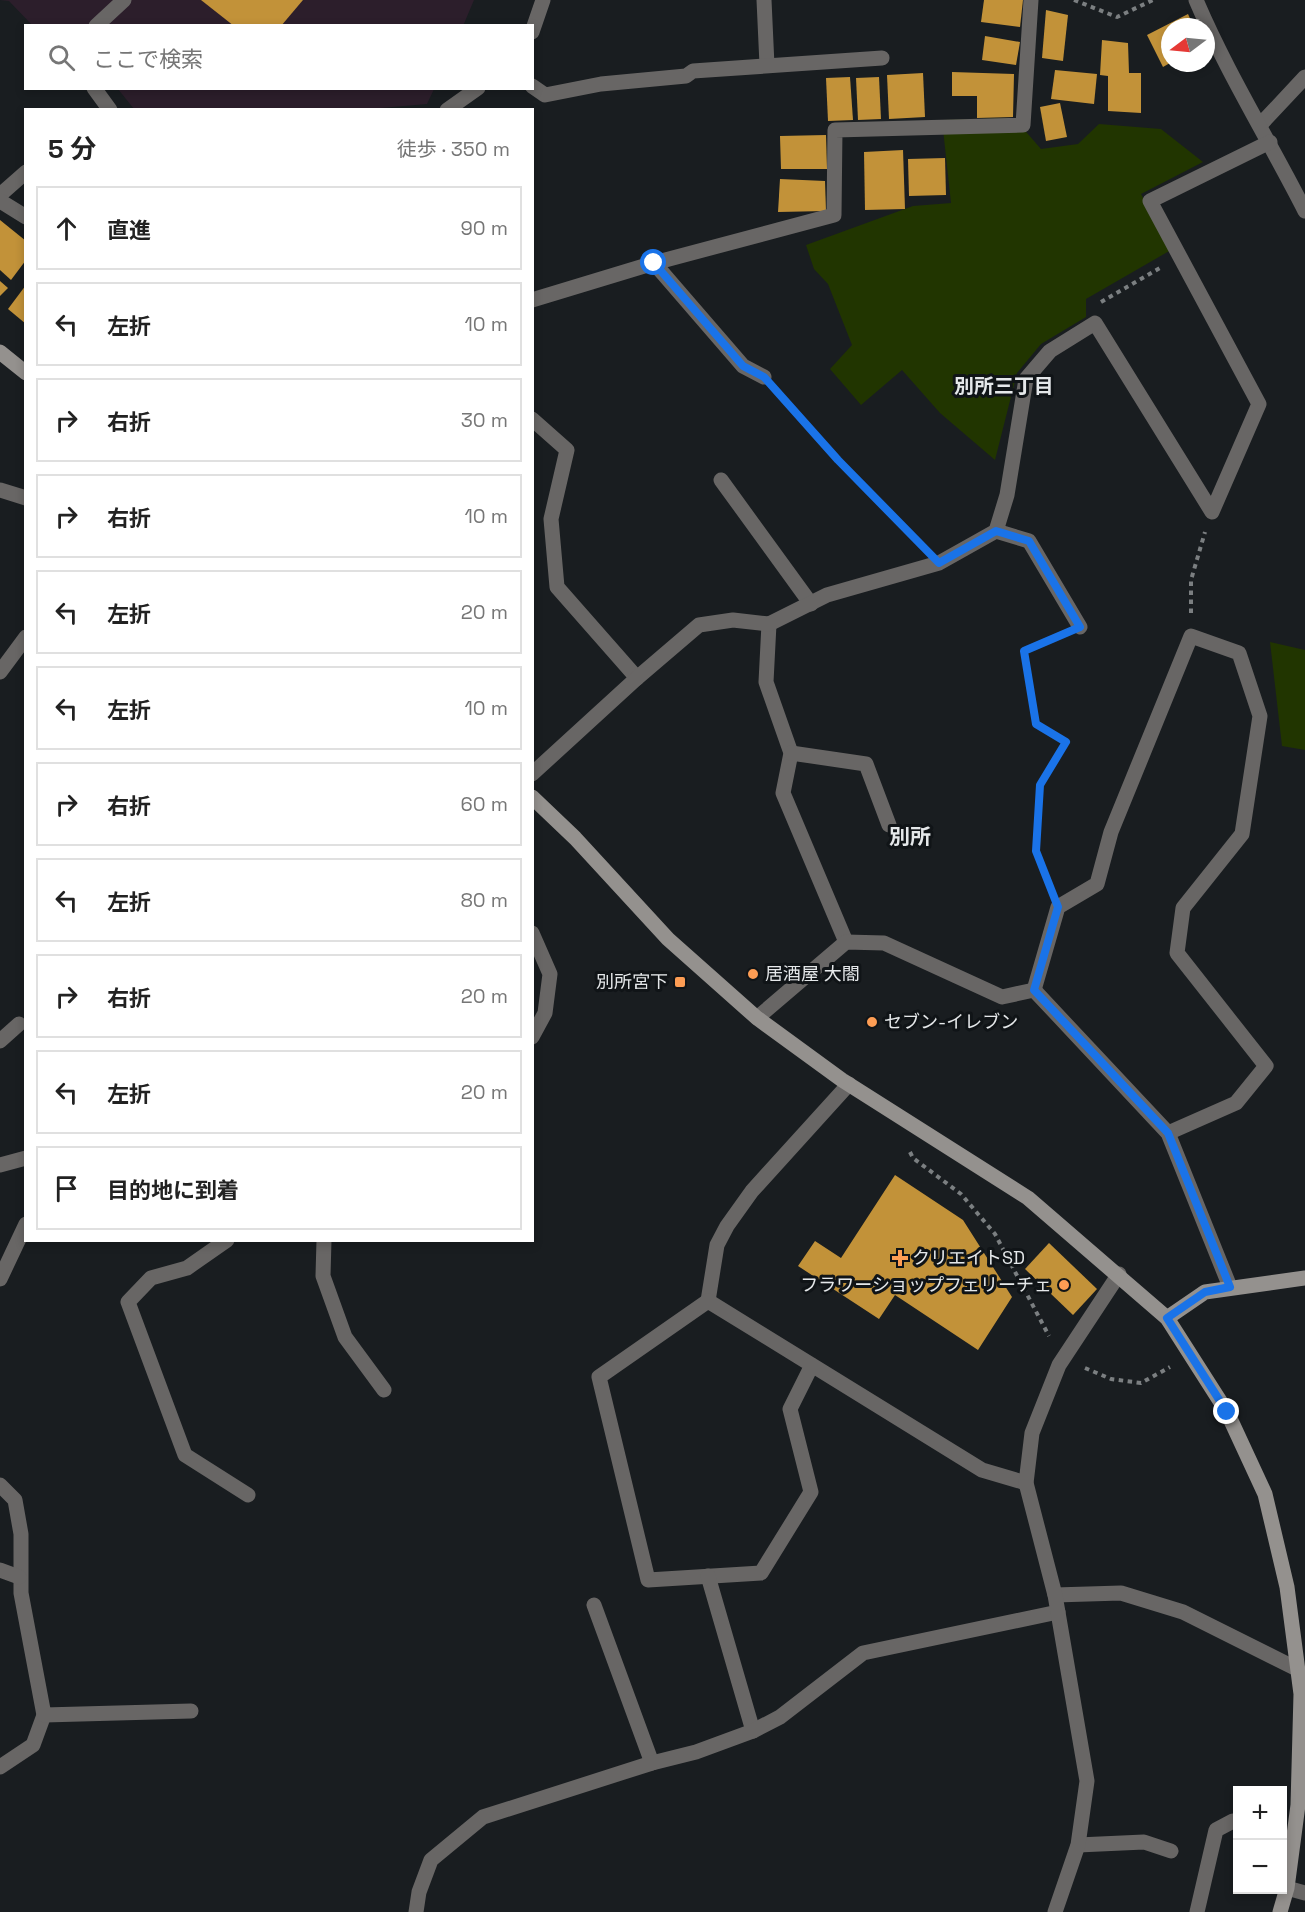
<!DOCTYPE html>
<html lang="ja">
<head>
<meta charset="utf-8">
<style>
	body { margin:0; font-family:"Space Grotesk","Noto Sans JP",sans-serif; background:#f2f2f2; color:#222 }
	.controls { position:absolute; right:18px; bottom:18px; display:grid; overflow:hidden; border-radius:0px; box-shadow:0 3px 9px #0003 }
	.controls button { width:54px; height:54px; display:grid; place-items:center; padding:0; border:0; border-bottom:2px solid #e0e0e0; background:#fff; color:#222; font:30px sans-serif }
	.compass { position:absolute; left:1161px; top:18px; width:54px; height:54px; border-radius:50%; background:#fff; box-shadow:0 3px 9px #0003; rotate:254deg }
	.stop { position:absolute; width:18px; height:18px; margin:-14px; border:4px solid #1a73e8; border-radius:50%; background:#fff }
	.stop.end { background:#1a73e8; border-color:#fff; box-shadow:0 2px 6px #0008 }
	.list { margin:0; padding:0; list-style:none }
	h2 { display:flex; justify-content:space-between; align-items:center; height:78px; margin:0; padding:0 24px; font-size:26px }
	h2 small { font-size:20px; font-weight:400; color:#767676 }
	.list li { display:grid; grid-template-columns:39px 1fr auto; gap:18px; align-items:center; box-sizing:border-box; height:84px; margin:0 12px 12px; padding:0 12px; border:2px solid #e0e0e0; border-radius:0px }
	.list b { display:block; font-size:22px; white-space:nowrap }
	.list em { font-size:20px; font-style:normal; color:#767676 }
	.icon { flex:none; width:33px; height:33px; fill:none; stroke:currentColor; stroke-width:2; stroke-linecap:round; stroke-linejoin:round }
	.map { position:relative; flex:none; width:1305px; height:1912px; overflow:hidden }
	.search { position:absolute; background:#fff; box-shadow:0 3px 9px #0003; left:24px; top:24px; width:510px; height:66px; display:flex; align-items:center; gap:15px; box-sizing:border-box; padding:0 21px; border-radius:0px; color:#767676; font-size:22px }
	.panel { position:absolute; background:#fff; box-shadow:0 3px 9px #0003; left:24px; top:108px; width:510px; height:1134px; border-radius:0px }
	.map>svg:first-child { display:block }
	.education { fill:#2c1e2b }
	.green { fill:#213500 }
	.building { fill:#c29239 }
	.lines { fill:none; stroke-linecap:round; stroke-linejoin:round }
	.path { stroke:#7b7f81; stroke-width:4; stroke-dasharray:4.5 4.5; stroke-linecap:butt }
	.lane { stroke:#686665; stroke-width:15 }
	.street { stroke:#686665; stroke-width:15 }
	.secondary { stroke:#94918e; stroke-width:15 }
	.route { stroke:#1a73e8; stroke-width:8 }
	.poi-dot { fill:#fd9d54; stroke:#101417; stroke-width:2 }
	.labels { text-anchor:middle; stroke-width:6; stroke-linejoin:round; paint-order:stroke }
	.poi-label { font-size:18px; fill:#e5e8ea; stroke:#101417; text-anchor:start }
	.neighbourhood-label { font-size:20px; font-weight:bold; fill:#e5e8ea; stroke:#101417 }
	.quarter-label { font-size:21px; font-weight:bold; fill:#e5e8ea; stroke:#101417 }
</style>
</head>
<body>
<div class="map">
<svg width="1305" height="1912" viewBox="0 0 1305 1912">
	<rect width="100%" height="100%" fill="#191d20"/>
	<!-- education -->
	<g class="education">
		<path d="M0 0H474L463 26 32 25 9 1Z"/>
		<path d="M118 89H434L427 104 358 110 134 109Z"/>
	</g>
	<!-- green -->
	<g class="green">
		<path d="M1014 118 1041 149 1078 144 1099 124 1161 129 1203 162 1141 194 1171 250 1086 299V317L1041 344 1017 373 995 460 940 413 902 370 861 405 830 369 852 345 828 284 814 269 806 245 913 206 951 203 942 120Z"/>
		<path d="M1270 642 1305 650V750L1282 746Z"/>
	</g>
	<!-- building -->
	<g class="building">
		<path d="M201 0H303L281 26H234Z"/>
		<path d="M984 0H1023L1020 27 981 22Z"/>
		<path d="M1046 10 1068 15 1063 61 1042 58Z"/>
		<path d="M1188 14 1194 27H1170V63L1163 67 1147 35Z"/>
		<path d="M985 36 1020 42 1016 65 982 60Z"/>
		<path d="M1102 40 1128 43 1129 73H1141V113L1108 111V76L1100 75Z"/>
		<path d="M1055 70 1097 74 1094 104 1051 99Z"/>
		<path d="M952 72 1014 74 1013 117 977 118V96H952Z"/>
		<path d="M923 73 925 117 889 119 887 75Z"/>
		<path d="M850 77 853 120 828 121 826 78Z"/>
		<path d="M879 77 881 119 858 120 856 78Z"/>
		<path d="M1060 103 1067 137 1046 141 1040 107Z"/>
		<path d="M826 135 827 169H781L780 136Z"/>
		<path d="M903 150 905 209 865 210 864 152Z"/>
		<path d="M945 158 946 195 909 196 908 159Z"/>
		<path d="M780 179 825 181 826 211 778 212Z"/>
		<path d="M0 220 26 241V260L11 280 0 270Z"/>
		<path d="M0 281 8 288 0 296Z"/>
		<path d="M26 285V324L8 309Z"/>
		<path d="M895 1175 963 1220 1012 1297 978 1350 895 1295 879 1319 798 1266 815 1241 841 1258Z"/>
		<path d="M1049 1243 1097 1289 1073 1315 1025 1269Z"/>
	</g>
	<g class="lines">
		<!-- path -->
		<g class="path">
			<path d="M1074 0 1117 17 1153 0"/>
			<path d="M1101 302 1160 268"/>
			<path d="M778 393 838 460 921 545"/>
			<path d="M1191 613V580L1205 532"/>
			<path d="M1050 886 1036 851 1040 785 1066 742 1036 724 1024 651 1060 636"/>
			<path d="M910 1152 913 1158 961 1194 995 1234 1049 1336"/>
			<path d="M1085 1368 1111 1379 1141 1383 1170 1367"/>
		</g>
		<!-- lane -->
		<g class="lane">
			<path d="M764 0 767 65"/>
			<path d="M96 26 124 0"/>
			<path d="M532 32 543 0"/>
			<path d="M532 86 545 95 601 84 686 76 693 71 882 58"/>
			<path d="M1261 124 1305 77"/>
			<path d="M0 490 26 498"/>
			<path d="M996 531 1029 541 1080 627"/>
			<path d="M769 624 766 682 791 753 783 793 846 942"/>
			<path d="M0 672 26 637"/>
			<path d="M1034 990 1168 1133 1230 1287"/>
			<path d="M757 1018 846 942 884 943 1002 997 1034 990 1058 907 1097 884 1111 832 1191 636 1239 653 1260 716 1242 834 1183 908 1177 953 1266 1066 1236 1103 1168 1133"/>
			<path d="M324 1240 323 1276 345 1337 384 1390"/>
			<path d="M708 1301 717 1245 727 1226 752 1191 849 1084"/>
			<path d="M594 1605 652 1763"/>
			<path d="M0 1767 33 1745 44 1715"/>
		</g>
		<!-- street -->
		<g class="street">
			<path d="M1196 0C1227 73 1269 140 1305 211"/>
			<path d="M94 88 110 110"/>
			<path d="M447 110 478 88"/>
			<path d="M0 195 26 172"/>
			<path d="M0 201 26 217"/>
			<path d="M654 263 743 366 764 377"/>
			<path d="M532 300 654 263 834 215 835 130 1023 125 1031 0"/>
			<path d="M532 419 567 450 551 519 557 587 637 678"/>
			<path d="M721 480 811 604"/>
			<path d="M791 753 866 764 889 825"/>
			<path d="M532 774 637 678 699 625 733 620 769 624 827 595 939 563 996 531 1007 495 1026 379 1050 351 1095 323 1212 512 1259 404 1150 201 1270 142"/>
			<path d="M532 933 550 974 545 1013 532 1037"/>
			<path d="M0 1041 19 1024"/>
			<path d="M0 1165 26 1158"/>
			<path d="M227 1240 187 1268 151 1278 128 1302 185 1455 248 1495"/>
			<path d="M0 1279 26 1224"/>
			<path d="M812 1365 790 1409 811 1492 761 1573 648 1580 599 1377 708 1301 982 1470 1026 1483"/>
			<path d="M0 1485 15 1500 21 1534V1593L44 1715 191 1711"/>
			<path d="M0 1570 19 1577"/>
			<path d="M708 1576 753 1731"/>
			<path d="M1055 1595 1121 1593 1183 1612 1297 1669"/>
			<path d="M1078 1845 1144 1842 1171 1851"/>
			<path d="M1287 1888 1305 1893"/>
			<path d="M416 1912 419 1892 431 1860 483 1817 652 1763 696 1752 753 1731 780 1717 863 1653 1058 1612"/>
			<path d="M1055 1912 1078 1845 1087 1781 1055 1595 1026 1483 1032 1433 1059 1365 1119 1274"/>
			<path d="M1197 1912 1216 1830 1233 1821 1238 1822"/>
		</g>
		<!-- secondary -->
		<g class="secondary">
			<path d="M0 352 26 373"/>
			<path d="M532 797 575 838 668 939 757 1018 842 1080 1028 1198 1167 1318 1227 1412 1265 1494 1287 1587 1301 1694 1298 1805 1287 1888 1280 1912"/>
			<path d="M1167 1318 1205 1292 1305 1278"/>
		</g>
	</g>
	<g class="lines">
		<!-- route -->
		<path class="route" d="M654 263 743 366 764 377 838 460 939 563 996 531 1029 541 1080 627 1024 651 1036 724 1066 742 1040 785 1036 851 1058 907 1034 990 1168 1133 1230 1287 1205 1292 1167 1318 1227 1412"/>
	</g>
	<!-- markers -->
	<g class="poi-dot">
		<circle cx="753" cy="974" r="6"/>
		<rect x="674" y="976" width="12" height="12" rx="3"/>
		<circle cx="872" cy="1022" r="6"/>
		<path d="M897 1249h6v6h6v6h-6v6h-6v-6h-6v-6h6z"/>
		<circle cx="1064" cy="1285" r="6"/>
	</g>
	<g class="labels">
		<!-- poi labels -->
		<g class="poi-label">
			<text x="765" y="980">居酒屋 大閤</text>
			<text x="668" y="988" text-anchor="end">別所宮下</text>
			<text x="884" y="1028">セブン-イレブン</text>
			<text x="912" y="1264">クリエイトSD</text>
			<text x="1052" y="1291" text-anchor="end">フラワーショップフェリーチェ</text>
		</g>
		<!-- neighbourhood labels -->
		<g class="neighbourhood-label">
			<text x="1004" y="393">別所三丁目</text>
		</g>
		<!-- quarter labels -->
		<g class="quarter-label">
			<text x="910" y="844">別所</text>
		</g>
	</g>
</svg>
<div class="controls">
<button>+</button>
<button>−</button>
</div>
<svg class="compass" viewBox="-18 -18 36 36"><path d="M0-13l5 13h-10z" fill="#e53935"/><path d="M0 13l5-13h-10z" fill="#767676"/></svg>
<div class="stop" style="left:654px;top:263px"></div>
<div class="stop end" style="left:1227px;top:1412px"></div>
<div class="search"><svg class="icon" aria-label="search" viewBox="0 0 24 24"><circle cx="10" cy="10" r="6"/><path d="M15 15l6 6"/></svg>ここで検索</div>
<section class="panel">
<h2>5 分<small>徒歩 · 350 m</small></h2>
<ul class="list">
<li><svg class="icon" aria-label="ahead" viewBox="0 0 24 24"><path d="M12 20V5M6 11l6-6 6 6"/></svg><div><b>直進</b></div><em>90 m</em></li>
<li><svg class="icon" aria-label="left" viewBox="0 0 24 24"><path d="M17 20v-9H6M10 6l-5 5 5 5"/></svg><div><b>左折</b></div><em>10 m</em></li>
<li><svg class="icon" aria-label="right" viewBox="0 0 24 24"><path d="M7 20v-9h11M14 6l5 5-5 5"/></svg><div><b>右折</b></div><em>30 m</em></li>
<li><svg class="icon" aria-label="right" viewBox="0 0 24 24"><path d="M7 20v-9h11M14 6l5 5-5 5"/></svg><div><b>右折</b></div><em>10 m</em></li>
<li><svg class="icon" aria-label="left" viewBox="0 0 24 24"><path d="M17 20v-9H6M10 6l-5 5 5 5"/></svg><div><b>左折</b></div><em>20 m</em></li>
<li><svg class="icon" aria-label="left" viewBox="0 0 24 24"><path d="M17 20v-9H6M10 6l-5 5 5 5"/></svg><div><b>左折</b></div><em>10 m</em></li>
<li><svg class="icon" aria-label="right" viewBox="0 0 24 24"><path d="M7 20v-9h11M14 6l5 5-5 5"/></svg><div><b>右折</b></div><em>60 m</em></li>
<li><svg class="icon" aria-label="left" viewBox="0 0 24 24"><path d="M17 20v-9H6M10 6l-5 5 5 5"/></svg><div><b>左折</b></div><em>80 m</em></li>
<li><svg class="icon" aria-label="right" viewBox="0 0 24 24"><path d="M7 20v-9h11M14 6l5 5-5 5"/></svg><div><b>右折</b></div><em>20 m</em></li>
<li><svg class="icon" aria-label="left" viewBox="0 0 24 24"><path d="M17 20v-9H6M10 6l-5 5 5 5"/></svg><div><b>左折</b></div><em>20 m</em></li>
<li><svg class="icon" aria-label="arrive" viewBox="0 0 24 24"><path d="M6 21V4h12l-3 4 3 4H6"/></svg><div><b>目的地に到着</b></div></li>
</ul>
</section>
</div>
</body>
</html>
